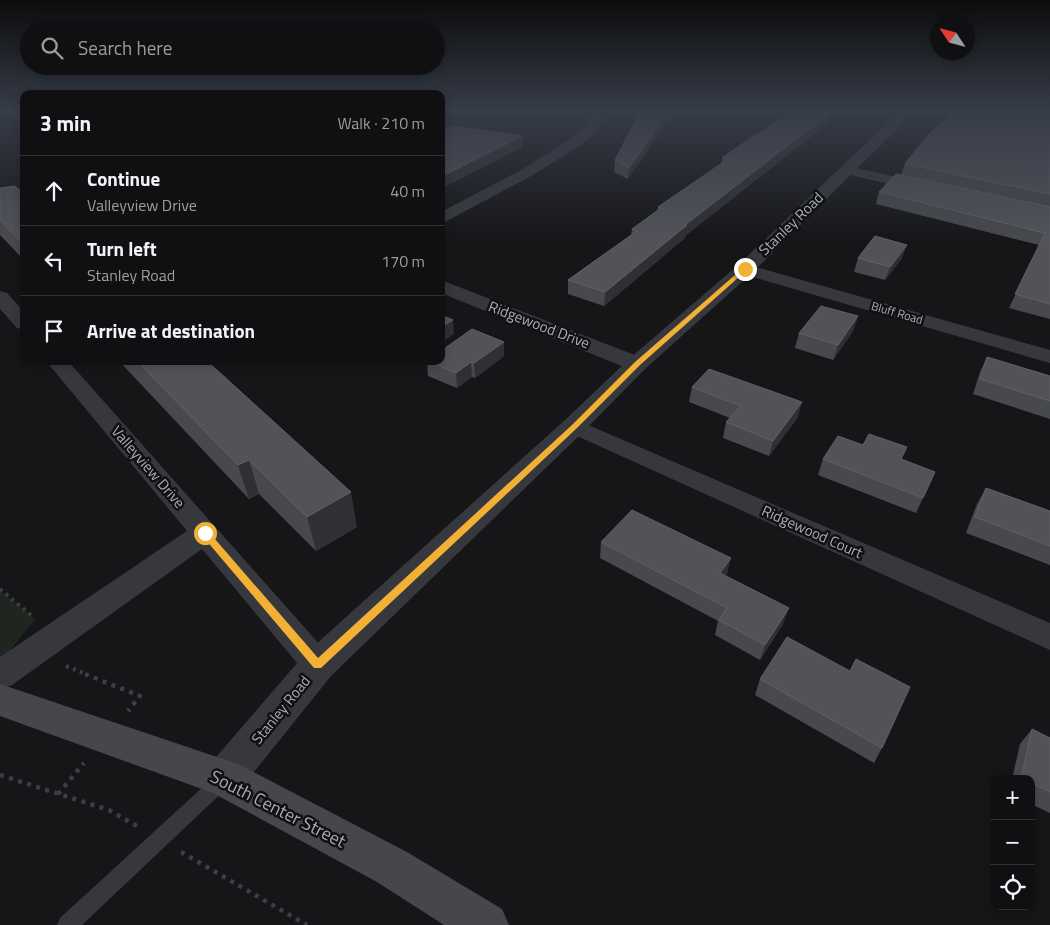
<!DOCTYPE html>
<html lang="en">
<head>
<meta charset="utf-8">
<style>
	body { margin:0; font-family:"Titillium Web",sans-serif; background:#1e1e20; color:#f1f3f6 }
	.controls { position:absolute; right:15px; bottom:15px; display:grid; overflow:hidden; border-radius:10px; box-shadow:0 2px 8px #0003 }
	.controls button { width:45px; height:45px; display:grid; place-items:center; padding:0; border:0; border-bottom:1px solid #303032; background:#101012; color:#f1f3f6; font:25px sans-serif }
	.compass { position:absolute; left:930px; top:15px; width:45px; height:45px; border-radius:50%; background:#101012; box-shadow:0 2px 8px #0003; rotate:306deg }
	.stop { position:absolute; width:15px; height:15px; margin:-11px; border:4px solid #f2b134; border-radius:50%; background:#fff }
	.stop.end { background:#f2b134; border-color:#fff; box-shadow:0 1px 5px #0008 }
	.list { margin:0; padding:0; list-style:none }
	h2 { display:flex; justify-content:space-between; align-items:center; height:65px; margin:0; padding:0 20px; font-size:21px }
	h2 small { font-size:16px; font-weight:400; color:#9c9d9f }
	.list li { display:grid; grid-template-columns:32px 1fr auto; gap:15px; align-items:center; box-sizing:border-box; height:70px; padding:0 20px; border-top:1px solid #303032 }
	.list b { display:block; font-size:19px; white-space:nowrap }
	.list p { margin:0; font-size:16px; white-space:nowrap; color:#9c9d9f }
	.list em { font-size:16px; font-style:normal; color:#9c9d9f }
	.icon { flex:none; width:28px; height:28px; fill:none; stroke:currentColor; stroke-width:2; stroke-linecap:round; stroke-linejoin:round }
	.map { position:relative; flex:none; width:1050px; height:925px; overflow:hidden }
	.search { position:absolute; background:#101012; box-shadow:0 2px 8px #0003; left:20px; top:20px; width:425px; height:55px; display:flex; align-items:center; gap:12px; box-sizing:border-box; padding:0 18px; border-radius:28px; color:#9c9d9f; font-size:19px }
	.panel { position:absolute; background:#101012; box-shadow:0 2px 8px #0003; left:20px; top:90px; width:425px; height:275px; border-radius:10px }
	.map>svg:first-child { display:block }
	.green { fill:#1e261f }
	.lines { fill:none; stroke-linecap:round; stroke-linejoin:round }
	.path-far1 { stroke:#3d3f44; stroke-width:4; stroke-dasharray:3 4.5; stroke-linecap:butt }
	.path { stroke:#3d3f44; stroke-width:4.5; stroke-dasharray:4 5.5; stroke-linecap:butt }
	.service { fill:#37383d; fill-rule:evenodd }
	.minor { fill:#37383d; fill-rule:evenodd }
	.tertiary { fill:#37383d; fill-rule:evenodd }
	.secondary { fill:#45474d; fill-rule:evenodd }
	.wall { fill:#47494d }
	.shaded-wall { fill:#2f3033 }
	.building { fill:#525359; stroke:#5f6168 }
	.route { fill:#f2b134 }
	.labels { text-anchor:middle; stroke-width:5; stroke-linejoin:round; paint-order:stroke }
	.far-street-label { font-size:12px; fill:#a8adb8; stroke:#111113 }
	.street-label { font-size:15px; fill:#a8adb8; stroke:#111113 }
	.near-street-label { font-size:18px; fill:#a8adb8; stroke:#111113 }
</style>
</head>
<body>
<div class="map">
<svg width="1050" height="925" viewBox="0 0 1050 925">
	<rect width="100%" height="100%" fill="#161618"/>
	<!-- green -->
	<path class="green" d="M0 590 35 619 0 663Z"/>
	<g class="lines">
		<!-- path-far1 -->
		<g class="path-far1">
			<path d="M0 589 32 616"/>
			<path d="M66 666 88 675"/>
		</g>
		<!-- path -->
		<g class="path">
			<path d="M85 674 140 696 128 711"/>
			<path d="M0 775 109 810 137 826"/>
			<path d="M58 794 84 763"/>
			<path d="M181 852 307 925"/>
		</g>
		<!-- service -->
		<path class="service" d="M223 771 229 774 232 780 229 786 82 925H57L60 918 217 774Z"/>
		<!-- minor -->
		<g class="minor">
			<path d="M597 110H609L595 133 582 144 533 175 441 224V212L523 169 572 138 585 127Z"/>
			<path d="M874 110H903L910 114 904 118 876 113Z"/>
			<path d="M847 166 928 184 931 187 928 190 923 192 842 173 840 170 842 167Z"/>
			<path d="M745 264 1050 350V363L739 273 736 269 739 265Z"/>
			<path d="M441 280 645 359 648 364 645 369 637 370 629 369 441 293Z"/>
			<path d="M0 291 7 293 24 312V330L17 328 0 309Z"/>
			<path d="M46 361H68L329 655 334 665 329 675 318 679 307 675 202 549 12 685 0 689V657L187 531Z"/>
			<path d="M574 419 1050 623V650L566 431 562 426 566 421Z"/>
		</g>
		<!-- tertiary -->
		<path class="tertiary" d="M901 110H916L752 273 645 369 583 432 331 676 238 792 224 797 210 792 204 778 210 764 305 654 565 420 629 359 738 265Z"/>
		<!-- secondary -->
		<path class="secondary" d="M0 684 238 764 407 852 502 909 509 925H444L377 882 213 793 0 716Z"/>
	</g>
	<!-- wall -->
	<g class="wall">
		<path d="M0 110H24V120L0 115Z"/>
		<path d="M641 110 628 179 614 172 615 160Z"/>
		<path d="M783 110H839L829 116 827 124 686 235 685 238 604 306 568 294V280L631 235 632 229 657 211 658 207 722 164V158L792 112Z"/>
		<path d="M986 110H1050V319L1009 308 1039 245 876 204 879 192 901 175 905 164Z"/>
		<path d="M0 188 24 194V260L0 235Z"/>
		<path d="M858 258H902L885 280 854 272Z"/>
		<path d="M858 316 853 331 833 360 795 348 799 333Z"/>
		<path d="M504 356 475 378 472 377 457 388 428 376 427 361H441Z"/>
		<path d="M987 357 1050 376V419L973 394 980 372Z"/>
		<path d="M119 361H207L357 527 316 551 259 494 249 499Z"/>
		<path d="M692 387 798 417 769 456 723 438 726 422 730 418 689 402Z"/>
		<path d="M823 459 902 460 935 472 916 513 818 475Z"/>
		<path d="M986 488 1050 511V565L966 533 977 504Z"/>
		<path d="M601 542 727 574 725 576 783 624 760 660 715 635 718 621 600 558Z"/>
		<path d="M850 671 882 748 874 763 755 695 760 679Z"/>
		<path d="M1032 729 1050 738V813L1031 804V779H1012L1020 744Z"/>
	</g>
	<!-- shaded-wall -->
	<g class="shaded-wall">
		<path d="M670 110H676L628 179 629 168Z"/>
		<path d="M827 110H839L829 116 827 124 686 235 685 238 604 306 605 292 685 225 826 117Z"/>
		<path d="M522 136 523 147 441 189V177Z"/>
		<path d="M907 245 902 258 885 280 890 267Z"/>
		<path d="M858 316 853 331 833 360 838 345Z"/>
		<path d="M453 320 454 334 441 343V327Z"/>
		<path d="M504 342V356L475 378 474 363Z"/>
		<path d="M471 362 472 377 457 388 456 373Z"/>
		<path d="M802 402 798 417 769 456 773 441Z"/>
		<path d="M249 460 259 494 249 499 238 465Z"/>
		<path d="M351 492 357 527 316 551 307 517Z"/>
		<path d="M731 558 727 574 716 589 720 573Z"/>
		<path d="M789 608 783 624 760 660 765 645Z"/>
	</g>
	<!-- building -->
	<g class="building">
		<path d="M641 110H670L629 168 615 160Z"/>
		<path d="M796 110H814L830 113 685 225H687L605 292 568 280 637 231 632 229 661 208 658 207 728 159 722 158 751 138Z"/>
		<path d="M955 110H984L1050 121V194L905 164 928 135Z"/>
		<path d="M454 126 522 136 441 177V129Z"/>
		<path d="M896 174 1050 207V304L1015 294 1045 233 879 192Z"/>
		<path d="M15 186 24 194V245L0 220V188Z"/>
		<path d="M875 236 907 245 890 267 858 258Z"/>
		<path d="M821 306 858 316 838 345 799 333Z"/>
		<path d="M441 315 453 320 441 327Z"/>
		<path d="M472 329 504 342 474 363 471 362 456 373 428 361H441V351Z"/>
		<path d="M987 357 1050 376V401L980 379Z"/>
		<path d="M137 361H207L351 492 307 517 249 460 238 465Z"/>
		<path d="M709 369 802 402 773 441 726 422 741 406 692 387Z"/>
		<path d="M869 434 907 447 901 459 935 472 923 498 823 459 838 436 863 445Z"/>
		<path d="M986 488 1050 511V546L975 517Z"/>
		<path d="M632 510 731 558 720 573 789 608 765 645 719 620 727 608 601 542Z"/>
		<path d="M787 637 850 671 856 659 910 687 882 748 760 679Z"/>
		<path d="M1032 729 1050 738V792L1031 783V779H1023L1021 778Z"/>
	</g>
	<!-- sky -->
	<linearGradient id="sky" x2="0" y2="1"><stop stop-color="#0c0c0d"/><stop offset="0.46" stop-color="#363c48"/><stop offset="1" stop-color="#363c48" stop-opacity="0"/></linearGradient>
	<rect width="1050" height="240" fill="url(#sky)"/>
	<!-- route -->
	<path class="route" d="M743 268 748 269 640 365 577 428 321 668H314L200 533 202 531H208L318 658 572 425 635 362Z"/>
	<g class="labels">
		<!-- far-street labels -->
		<g class="far-street-label">
			<text transform="translate(897 313) rotate(16)" y="4">Bluff Road</text>
		</g>
		<!-- street labels -->
		<g class="street-label">
			<text transform="translate(791 224) rotate(-44)" y="5">Stanley Road</text>
			<text transform="translate(539 325) rotate(21)" y="5">Ridgewood Drive</text>
			<text transform="translate(148 467) rotate(49)" y="5">Valleyview Drive</text>
			<text transform="translate(812 532) rotate(24)" y="5">Ridgewood Court</text>
			<text transform="translate(281 710) rotate(-51)" y="5">Stanley Road</text>
		</g>
		<!-- near-street labels -->
		<g class="near-street-label">
			<text transform="translate(278 809) rotate(27)" y="6">South Center Street</text>
		</g>
	</g>
</svg>
<div class="controls">
<button>+</button>
<button>−</button>
<button><svg class="icon" aria-label="locate" viewBox="0 0 24 24"><circle cx="12" cy="12" r="6"/><path d="M12 2v4M12 18v4M2 12h4M18 12h4"/></svg></button>
</div>
<svg class="compass" viewBox="-18 -18 36 36"><path d="M0-13l5 13h-10z" fill="#e53935"/><path d="M0 13l5-13h-10z" fill="#9c9d9f"/></svg>
<div class="stop" style="left:205px;top:533px"></div>
<div class="stop end" style="left:745px;top:269px"></div>
<div class="search"><svg class="icon" aria-label="search" viewBox="0 0 24 24"><circle cx="10" cy="10" r="6"/><path d="M15 15l6 6"/></svg>Search here</div>
<section class="panel">
<h2>3 min<small>Walk · 210 m</small></h2>
<ul class="list">
<li><svg class="icon" aria-label="ahead" viewBox="0 0 24 24"><path d="M12 20V5M6 11l6-6 6 6"/></svg><div><b>Continue</b><p>Valleyview Drive</p></div><em>40 m</em></li>
<li><svg class="icon" aria-label="left" viewBox="0 0 24 24"><path d="M17 20v-9H6M10 6l-5 5 5 5"/></svg><div><b>Turn left</b><p>Stanley Road</p></div><em>170 m</em></li>
<li><svg class="icon" aria-label="arrive" viewBox="0 0 24 24"><path d="M6 21V4h12l-3 4 3 4H6"/></svg><div><b>Arrive at destination</b></div></li>
</ul>
</section>
</div>
</body>
</html>
